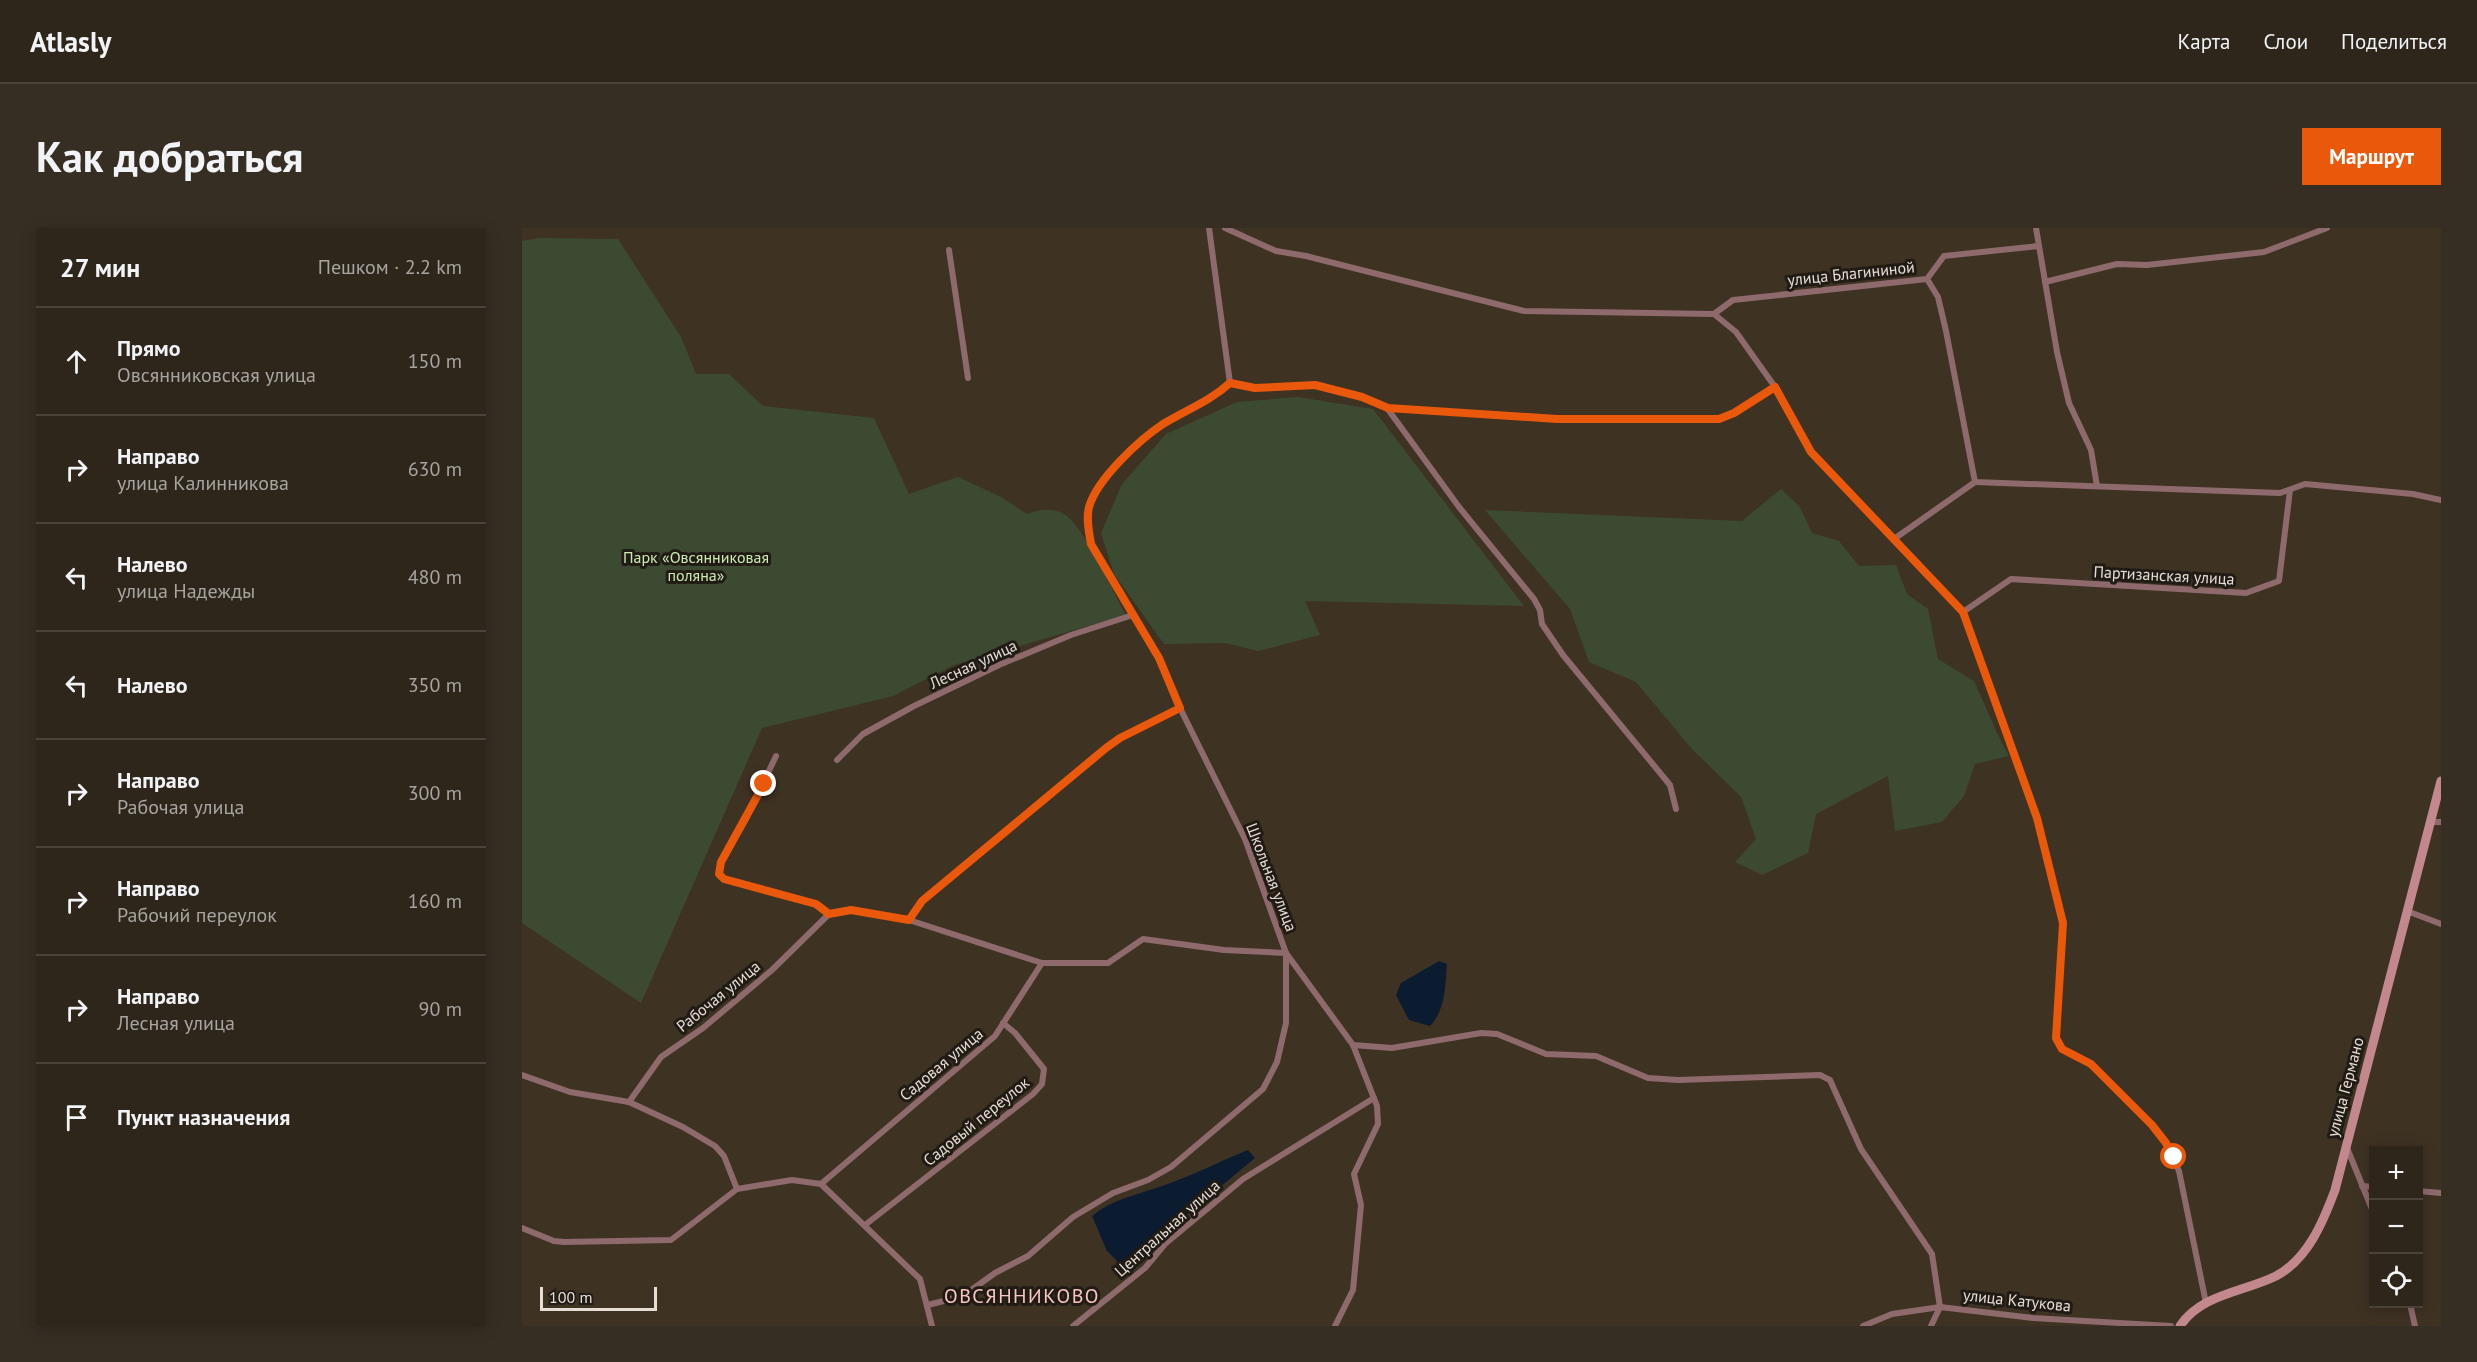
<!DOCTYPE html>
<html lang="ru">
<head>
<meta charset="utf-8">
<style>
	body { margin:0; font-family:"PT Sans",sans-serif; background:#362e23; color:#f1f3f6 }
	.controls { position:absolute; right:18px; bottom:18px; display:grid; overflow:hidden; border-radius:0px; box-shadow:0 3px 15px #0003 }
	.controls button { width:54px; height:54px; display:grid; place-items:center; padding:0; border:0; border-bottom:2px solid #494339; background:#2e261a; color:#f1f3f6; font:30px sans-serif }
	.scale { position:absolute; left:18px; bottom:15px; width:117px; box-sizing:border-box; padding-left:6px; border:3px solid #e6ded5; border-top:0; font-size:16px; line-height:21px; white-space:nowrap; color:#e6ded5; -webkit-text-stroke:4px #201b14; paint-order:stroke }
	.stop { position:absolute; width:18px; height:18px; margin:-14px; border:4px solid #ea580c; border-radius:50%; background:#fff }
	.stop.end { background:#ea580c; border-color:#fff; box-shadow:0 2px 6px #0008 }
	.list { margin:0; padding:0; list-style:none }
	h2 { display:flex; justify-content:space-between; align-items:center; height:78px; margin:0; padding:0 24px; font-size:26px }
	h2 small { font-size:20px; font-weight:400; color:#a7a5a2 }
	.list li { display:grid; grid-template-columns:39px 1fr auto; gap:18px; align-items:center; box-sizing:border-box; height:108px; padding:0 24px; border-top:2px solid #494339 }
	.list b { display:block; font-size:22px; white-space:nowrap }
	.list p { margin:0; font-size:20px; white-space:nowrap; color:#a7a5a2 }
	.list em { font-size:20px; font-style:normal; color:#a7a5a2 }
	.icon { flex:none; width:33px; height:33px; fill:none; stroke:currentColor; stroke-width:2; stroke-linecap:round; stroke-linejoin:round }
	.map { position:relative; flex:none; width:1919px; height:1098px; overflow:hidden; border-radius:0px }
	header { display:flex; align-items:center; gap:36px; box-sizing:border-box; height:84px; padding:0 30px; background:#2e261a; border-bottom:2px solid #494339 }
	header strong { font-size:28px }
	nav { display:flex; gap:33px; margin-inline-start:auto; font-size:21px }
	.intro { display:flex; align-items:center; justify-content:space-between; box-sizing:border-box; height:144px; padding:0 36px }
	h1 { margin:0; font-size:42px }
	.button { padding:15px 27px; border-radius:0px; background:#ea580c; color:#fff; font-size:21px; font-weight:700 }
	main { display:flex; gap:36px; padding:0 36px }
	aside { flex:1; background:#2e261a; border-radius:0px; box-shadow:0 3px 15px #0003 }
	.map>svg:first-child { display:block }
	.green { fill:#3d4a32 }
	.water { fill:#0b1b30 }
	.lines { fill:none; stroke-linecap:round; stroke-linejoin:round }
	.street { stroke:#8f6a6d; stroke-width:6 }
	.secondary { stroke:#c2888d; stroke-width:9 }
	.route { stroke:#ea580c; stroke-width:8 }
	.labels { text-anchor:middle; stroke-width:6; stroke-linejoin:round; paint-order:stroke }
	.street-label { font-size:16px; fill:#e6ded5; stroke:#201b14 }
	.park-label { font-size:16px; fill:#cce9b4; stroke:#201b14 }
	.quarter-label { font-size:20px; letter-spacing:1.5px; fill:#f9c5c1; stroke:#201b14 }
</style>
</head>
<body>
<header>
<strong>Atlasly</strong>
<nav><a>Карта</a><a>Слои</a><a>Поделиться</a></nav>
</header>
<div class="intro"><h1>Как добраться</h1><a class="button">Маршрут</a></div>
<main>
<aside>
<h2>27 мин<small>Пешком · 2.2 km</small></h2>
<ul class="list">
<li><svg class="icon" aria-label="ahead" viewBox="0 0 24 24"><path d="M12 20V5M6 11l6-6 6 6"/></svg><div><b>Прямо</b><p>Овсянниковская улица</p></div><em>150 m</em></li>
<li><svg class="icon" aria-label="right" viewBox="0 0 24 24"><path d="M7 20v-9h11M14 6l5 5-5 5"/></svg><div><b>Направо</b><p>улица Калинникова</p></div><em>630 m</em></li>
<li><svg class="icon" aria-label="left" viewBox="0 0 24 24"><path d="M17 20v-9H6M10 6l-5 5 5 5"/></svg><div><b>Налево</b><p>улица Надежды</p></div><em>480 m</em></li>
<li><svg class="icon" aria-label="left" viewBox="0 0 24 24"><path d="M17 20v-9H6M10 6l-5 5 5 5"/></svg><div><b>Налево</b></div><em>350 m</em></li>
<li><svg class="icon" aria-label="right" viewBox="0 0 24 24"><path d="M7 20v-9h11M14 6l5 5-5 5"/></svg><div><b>Направо</b><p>Рабочая улица</p></div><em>300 m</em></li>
<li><svg class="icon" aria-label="right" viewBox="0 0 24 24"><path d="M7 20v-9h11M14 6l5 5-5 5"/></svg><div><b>Направо</b><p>Рабочий переулок</p></div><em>160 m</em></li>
<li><svg class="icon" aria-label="right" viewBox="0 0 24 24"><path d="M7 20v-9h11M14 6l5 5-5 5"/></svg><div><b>Направо</b><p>Лесная улица</p></div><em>90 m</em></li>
<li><svg class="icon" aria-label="arrive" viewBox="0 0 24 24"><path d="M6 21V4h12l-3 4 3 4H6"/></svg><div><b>Пункт назначения</b></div></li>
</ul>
</aside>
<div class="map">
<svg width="1919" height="1098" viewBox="0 0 1919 1098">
	<rect width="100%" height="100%" fill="#3e3223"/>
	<!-- green -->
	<g class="green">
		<path d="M17 10 96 11 159 109 174 146H207L241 178 352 190 387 266 436 249 479 269 505 286C516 282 530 279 542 286 562 298 591 364 604 387L432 437 371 468 240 500 119 775 0 695V13Z"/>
		<path d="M776 169 851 181 1002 378 783 373 798 407 736 423 703 415 642 416 592 346 579 305 600 256 644 206 715 174Z"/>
		<path d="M1259 261 1278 279 1290 305 1317 313 1337 338 1374 337 1385 366 1406 381 1416 431 1452 453 1476 507 1487 528 1453 536 1442 568 1420 594 1373 603 1366 548 1294 586 1286 625 1240 647 1213 634 1234 611 1219 569 1170 521 1114 454 1067 434 1048 381 963 282 1220 293Z"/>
	</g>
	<!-- water -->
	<g class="water">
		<path d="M917 733 925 736C923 758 924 781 908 798L887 792 874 767 879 755Z"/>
		<path d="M726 922 733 930 650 999 609 1038 602 1040 585 1023 570 988C589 972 611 968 634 960 666 950 696 934 726 922Z"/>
	</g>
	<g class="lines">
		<!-- street -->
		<g class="street">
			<path d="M687 0 708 155"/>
			<path d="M703 0 754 23 784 28 1002 83 1192 86 1211 72 1405 51 1416 69 1424 103 1453 254 1758 265 1783 256 1891 266 1919 272"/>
			<path d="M1514 0 1535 124 1547 175 1569 222 1575 258"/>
			<path d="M427 22 446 150"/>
			<path d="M1405 51 1422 28 1516 18"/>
			<path d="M1523 54 1595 36 1625 37 1742 24 1805 0"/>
			<path d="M1192 86 1214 104 1253 159 1289 224 1441 384 1515 590 1541 695 1534 810 1540 821 1569 836 1630 897 1644 915 1657 943 1684 1075"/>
			<path d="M708 155C688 173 664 182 641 196 617 212 574 251 567 279 564 291 567 304 569 316L637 430 658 480 723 611 764 725 831 817 855 878 856 896 832 946 839 977 831 1062 813 1098"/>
			<path d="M708 155 733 160 793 157 840 169 865 180 1035 191H1197L1212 185 1253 159"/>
			<path d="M865 180 937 279 1012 371 1018 382 1020 396 1041 427 1148 557 1154 581"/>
			<path d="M1372 311 1453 254"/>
			<path d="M1441 384 1489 351 1724 365 1757 353 1768 262"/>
			<path d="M254 528 224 591 199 634 197 646 202 651 294 676 307 686 329 682 387 692 520 735H586L621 711 702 722 764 725V795L755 834 741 861 649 939 626 952 591 965 551 989 506 1028 473 1045 441 1068 406 1077"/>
			<path d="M315 532 341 506 392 478 477 437 549 407 611 387"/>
			<path d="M1908 594H1919"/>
			<path d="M1885 683 1919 696"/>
			<path d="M387 692 401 673 584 520 598 510 658 480"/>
			<path d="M831 817 870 820 959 805 975 806 1024 826 1074 828 1126 850 1156 852 1298 847 1308 852 1339 921 1410 1026 1418 1079 1409 1098"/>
			<path d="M0 847 48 864 107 874 161 899 193 918 202 928 215 961"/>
			<path d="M107 874 139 829 181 800 250 742 307 686"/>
			<path d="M1825 920 1852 986"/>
			<path d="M299 956 398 1051 410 1098"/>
			<path d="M1840 958 1852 959"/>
			<path d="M1896 963 1919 965"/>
			<path d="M343 997 511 866 520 856 522 841 493 805 481 795"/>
			<path d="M0 1000 32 1013 42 1014 149 1012 215 961 270 952 299 956 473 808 520 735"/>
			<path d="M1888 1076 1893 1098"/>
			<path d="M551 1098 623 1040 643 1016 721 951 852 870"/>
			<path d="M1341 1098 1370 1086 1418 1079 1511 1090 1649 1098"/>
		</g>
		<!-- secondary -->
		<path class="secondary" d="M1658 1098C1679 1066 1722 1064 1754 1048 1786 1031 1801 994 1813 962L1919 553"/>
	</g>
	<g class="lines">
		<!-- route -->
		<path class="route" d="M242 556 199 634 197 646 202 651 294 676 307 686 329 682 387 692 400 673 584 520 598 510 658 480 637 430 569 316C567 304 564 291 567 279 575 251 617 212 641 196 664 182 688 173 708 155L733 160 793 157 840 169 866 180 1035 191H1197L1212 185 1253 159 1289 224 1441 384 1515 590 1541 695 1534 810 1540 821 1569 836 1630 897 1644 915 1652 929"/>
	</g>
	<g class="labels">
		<!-- street labels -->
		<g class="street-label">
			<text transform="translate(1329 45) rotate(-6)" y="6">улица Благининой</text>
			<text transform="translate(1642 347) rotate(3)" y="6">Партизанская улица</text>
			<text transform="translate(451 436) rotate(-25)" y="6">Лесная улица</text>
			<text transform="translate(750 649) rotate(69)" y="6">Школьная улица</text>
			<text transform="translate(196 768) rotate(-39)" y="6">Рабочая улица</text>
			<text transform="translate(419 836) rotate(-40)" y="6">Садовая улица</text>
			<text transform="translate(1823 859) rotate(-75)" y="6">улица Германо</text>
			<text transform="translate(454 893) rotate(-39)" y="6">Садовый переулок</text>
			<text transform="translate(645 1000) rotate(-42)" y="6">Центральная улица</text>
			<text transform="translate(1495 1072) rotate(6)" y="6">улица Катукова</text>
		</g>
		<!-- park labels -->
		<g class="park-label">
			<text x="174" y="335">Парк «Овсянниковая<tspan x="174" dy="18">поляна»</tspan></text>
		</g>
		<!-- quarter labels -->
		<g class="quarter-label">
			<text x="500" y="1075">ОВСЯННИКОВО</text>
		</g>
	</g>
</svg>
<div class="controls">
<button>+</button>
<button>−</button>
<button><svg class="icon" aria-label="locate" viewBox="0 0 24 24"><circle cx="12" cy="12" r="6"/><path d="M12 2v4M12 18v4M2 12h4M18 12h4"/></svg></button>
</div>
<div class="scale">100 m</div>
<div class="stop" style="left:1652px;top:929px"></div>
<div class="stop end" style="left:242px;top:556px"></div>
</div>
</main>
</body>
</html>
